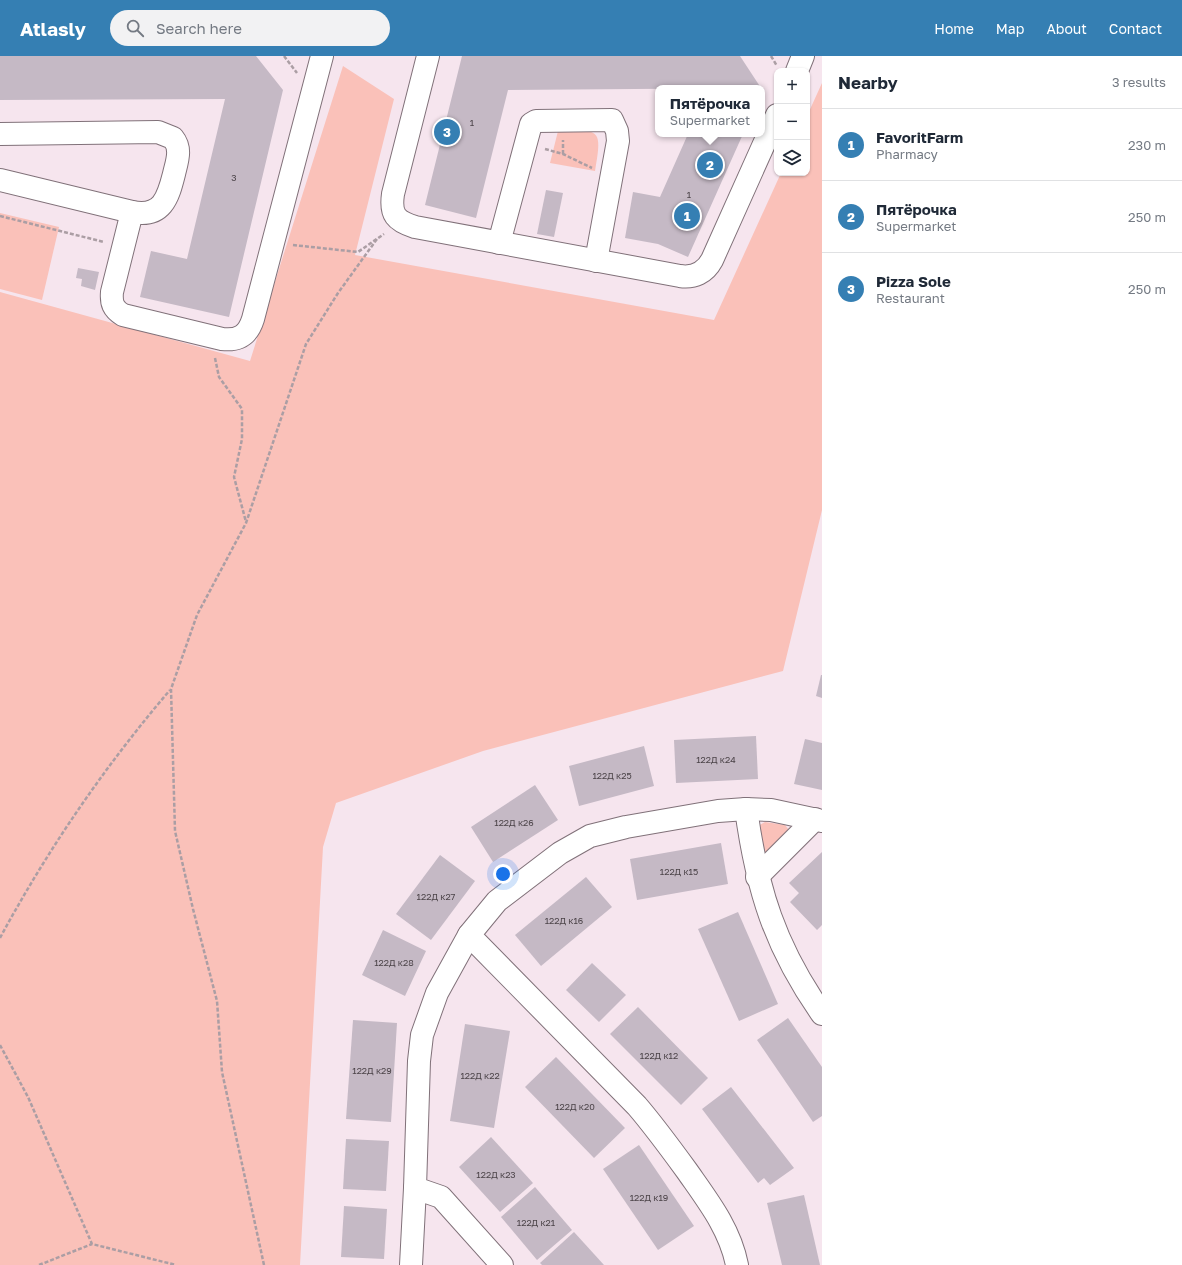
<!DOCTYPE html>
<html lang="en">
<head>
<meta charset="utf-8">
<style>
	body { margin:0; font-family:"Golos Text",sans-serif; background:#f2f2f3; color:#1f2937 }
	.controls { position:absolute; right:12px; top:12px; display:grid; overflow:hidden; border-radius:8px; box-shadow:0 1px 3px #0004 }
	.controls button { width:36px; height:36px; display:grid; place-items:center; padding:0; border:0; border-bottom:1px solid #e0e1e3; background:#fff; color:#1f2937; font:20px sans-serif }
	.you { position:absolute; left:503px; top:818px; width:14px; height:14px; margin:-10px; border:3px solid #fff; border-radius:50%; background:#1a73e8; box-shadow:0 0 0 6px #1a73e833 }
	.badge { display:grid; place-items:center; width:26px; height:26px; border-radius:50%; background:#357fb3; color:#fff; font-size:13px; font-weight:700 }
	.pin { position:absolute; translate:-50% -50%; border:2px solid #fff; box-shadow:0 1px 4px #0006 }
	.popup { position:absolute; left:655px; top:29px; width:110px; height:52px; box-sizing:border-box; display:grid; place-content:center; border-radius:8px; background:#fff; filter:drop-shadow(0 1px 3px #0005); font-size:13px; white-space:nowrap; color:#747a83 }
	.popup b { font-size:15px; color:#1f2937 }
	.popup::after { content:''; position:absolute; left:50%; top:100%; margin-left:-8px; border:8px solid transparent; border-top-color:#fff }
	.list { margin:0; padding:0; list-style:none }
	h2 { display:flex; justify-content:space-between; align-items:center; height:52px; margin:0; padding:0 16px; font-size:17px }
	h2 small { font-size:13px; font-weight:400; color:#747a83 }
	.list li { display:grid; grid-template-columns:26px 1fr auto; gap:12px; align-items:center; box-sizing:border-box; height:72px; padding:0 16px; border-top:1px solid #e0e1e3 }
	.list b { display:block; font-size:15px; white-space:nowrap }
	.list p { margin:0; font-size:13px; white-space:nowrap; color:#747a83 }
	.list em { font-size:13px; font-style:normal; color:#747a83 }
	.icon { flex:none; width:22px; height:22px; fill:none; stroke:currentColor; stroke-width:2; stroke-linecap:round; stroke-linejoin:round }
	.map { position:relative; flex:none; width:822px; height:1209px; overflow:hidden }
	header { display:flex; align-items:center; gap:24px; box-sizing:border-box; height:56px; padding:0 20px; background:#357fb3; color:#fff }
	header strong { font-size:19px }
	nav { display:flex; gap:22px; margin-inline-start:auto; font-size:14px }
	.search { width:280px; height:36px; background:#f2f2f3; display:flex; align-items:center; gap:10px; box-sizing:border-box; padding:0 14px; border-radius:22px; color:#747a83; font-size:15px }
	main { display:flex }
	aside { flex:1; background:#fff }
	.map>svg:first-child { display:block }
	.green { fill:#fac1b9 }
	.building { fill:#c5b9c5 }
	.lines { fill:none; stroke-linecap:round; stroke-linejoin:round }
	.minor-casing { stroke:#807179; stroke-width:24 }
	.path { stroke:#ab9ea4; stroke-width:2.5; stroke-dasharray:4 2; stroke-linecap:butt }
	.minor { stroke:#fff; stroke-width:22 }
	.labels { text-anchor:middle; stroke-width:3; stroke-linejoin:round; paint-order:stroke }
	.number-label { font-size:9px; fill:#4b4348 }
</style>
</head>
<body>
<header>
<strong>Atlasly</strong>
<div class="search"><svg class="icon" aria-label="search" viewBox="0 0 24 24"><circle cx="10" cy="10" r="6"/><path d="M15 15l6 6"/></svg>Search here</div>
<nav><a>Home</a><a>Map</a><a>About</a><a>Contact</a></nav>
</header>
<main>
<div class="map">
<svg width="822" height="1209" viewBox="0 0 822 1209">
	<rect width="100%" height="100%" fill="#f6e5ee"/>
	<!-- green -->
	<g class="green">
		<path d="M343 10 394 43 355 199 714 264 781 117H807V60L822 27V454L783 615 483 695 336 747 323 791 300 1209H0V236L250 305Z"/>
		<path d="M558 75C599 74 603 71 595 115L550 107Z"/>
		<path d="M0 157 59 171 42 244 0 233Z"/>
		<path d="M765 766 785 769 789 774 768 798 763 797 758 770Z"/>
	</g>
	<!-- building -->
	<g class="building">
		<path d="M0 0H256L283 34 229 261 140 241 151 195 187 203 225 43 0 44Z"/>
		<path d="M462 0H740L761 32 508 34 476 162 425 149Z"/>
		<path d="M688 78H743L688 201 658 188 625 182 633 136 660 141Z"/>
		<path d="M546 134 563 137 554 181 537 178Z"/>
		<path d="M78 212 99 216 95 234 81 230 82 223 76 222Z"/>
		<path d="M821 619H822V642L816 640Z"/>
		<path d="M756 680 758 723 676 727 674 684Z"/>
		<path d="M805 683 822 687V734L794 728Z"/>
		<path d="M644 690 654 730 579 750 569 710Z"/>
		<path d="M535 729 558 764 493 806 471 771Z"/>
		<path d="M721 787 728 828 637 844 630 803Z"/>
		<path d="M822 796V869L817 874 790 846 799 837 789 827Z"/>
		<path d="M440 799 475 825 431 884 396 858Z"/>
		<path d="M586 821 612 851 541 910 515 879Z"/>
		<path d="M738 856 778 948 739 965 698 873Z"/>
		<path d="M383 874 426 895 405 940 362 919Z"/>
		<path d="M592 907 626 939 599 966 566 934Z"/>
		<path d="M638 951 708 1022 681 1049 610 978Z"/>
		<path d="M788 962 822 1011V1060L813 1066 757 984Z"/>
		<path d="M353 964 397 967 391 1066 346 1063Z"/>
		<path d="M465 968 510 975 494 1072 450 1065Z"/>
		<path d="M556 1001 625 1072 594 1102 525 1031Z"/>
		<path d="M731 1031 794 1112 770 1129 764 1122 758 1127 702 1053Z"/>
		<path d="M491 1081 533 1127 500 1156 459 1111Z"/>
		<path d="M346 1083 389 1085 386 1135 343 1133Z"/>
		<path d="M639 1089 694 1170 658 1194 603 1113Z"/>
		<path d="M535 1131 572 1174 537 1204 501 1161Z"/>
		<path d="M804 1139 820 1209H782L767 1147Z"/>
		<path d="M344 1150 387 1153 384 1203 341 1201Z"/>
		<path d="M574 1176 604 1209H542L540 1207Z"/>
	</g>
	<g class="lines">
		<!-- minor casing -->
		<g class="minor-casing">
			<g id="minor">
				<path d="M428 0 393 138C390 159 396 165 415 171L680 220C694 222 705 217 712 204L777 59"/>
				<path d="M797 15 803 0"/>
				<path d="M0 78 158 76 173 82C182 93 177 105 174 118 168 142 162 162 132 156L0 124"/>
				<path d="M132 156 112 236C111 247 113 253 123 259L222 283C239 285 248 279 253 263L322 0"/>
				<path d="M499 187 531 68 536 65 612 64 617 75 618 85 596 205"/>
				<path d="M746 753C757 834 775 891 822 958"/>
				<path d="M757 821 815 763"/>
				<path d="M469 879 437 937 422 979 419 1005 415 1132 441 1141 502 1209"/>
				<path d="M411 1209 415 1132"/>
				<path d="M737 1209C730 1173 708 1145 687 1115 671 1093 655 1071 637 1050L469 879 497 845 560 797 590 780 626 771 718 755 746 753 771 754 822 765"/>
			</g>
		</g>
		<!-- path -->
		<g class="path">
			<path d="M284 0 297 17"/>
			<path d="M771 0 777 10"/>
			<path d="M545 93 563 98 592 112"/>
			<path d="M563 98V84"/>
			<path d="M0 160 104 186"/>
			<path d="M293 189 358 196 384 178"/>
			<path d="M215 302 219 321 242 353V383L234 421 246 466"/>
			<path d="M0 882C48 793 105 710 170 634"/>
			<path d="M0 989 28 1041 92 1188 176 1209"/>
			<path d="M39 1209 92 1188"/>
			<path d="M264 1209 222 1016 217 945 193 853 175 775 171 633 197 559 246 467 306 288 338 237 377 183"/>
		</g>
		<!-- minor -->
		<use href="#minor" class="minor"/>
	</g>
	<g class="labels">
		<!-- number labels -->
		<g class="number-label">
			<text x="472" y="70">1</text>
			<text x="234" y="125">3</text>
			<text x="689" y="142">1</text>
			<text x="716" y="707">122Д к24</text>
			<text x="612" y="723">122Д к25</text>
			<text x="514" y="770">122Д к26</text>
			<text x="679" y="819">122Д к15</text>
			<text x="436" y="844">122Д к27</text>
			<text x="564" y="868">122Д к16</text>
			<text x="394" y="910">122Д к28</text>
			<text x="659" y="1003">122Д к12</text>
			<text x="372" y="1018">122Д к29</text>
			<text x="480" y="1023">122Д к22</text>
			<text x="575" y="1054">122Д к20</text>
			<text x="496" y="1122">122Д к23</text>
			<text x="649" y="1145">122Д к19</text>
			<text x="536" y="1170">122Д к21</text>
		</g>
	</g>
</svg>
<div class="controls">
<button>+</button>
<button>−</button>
<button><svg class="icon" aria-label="layers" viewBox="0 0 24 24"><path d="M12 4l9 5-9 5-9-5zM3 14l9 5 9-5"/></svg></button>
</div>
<div class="you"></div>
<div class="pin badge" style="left:687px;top:160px">1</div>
<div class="pin badge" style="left:710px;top:109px">2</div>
<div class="popup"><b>Пятёрочка</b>Supermarket</div>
<div class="pin badge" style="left:447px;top:76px">3</div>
</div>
<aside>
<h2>Nearby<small>3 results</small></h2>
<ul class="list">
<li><span class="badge">1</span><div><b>FavoritFarm</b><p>Pharmacy</p></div><em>230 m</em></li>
<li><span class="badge">2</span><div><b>Пятёрочка</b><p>Supermarket</p></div><em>250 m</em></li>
<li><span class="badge">3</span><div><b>Pizza Sole</b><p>Restaurant</p></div><em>250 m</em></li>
</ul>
</aside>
</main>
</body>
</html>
